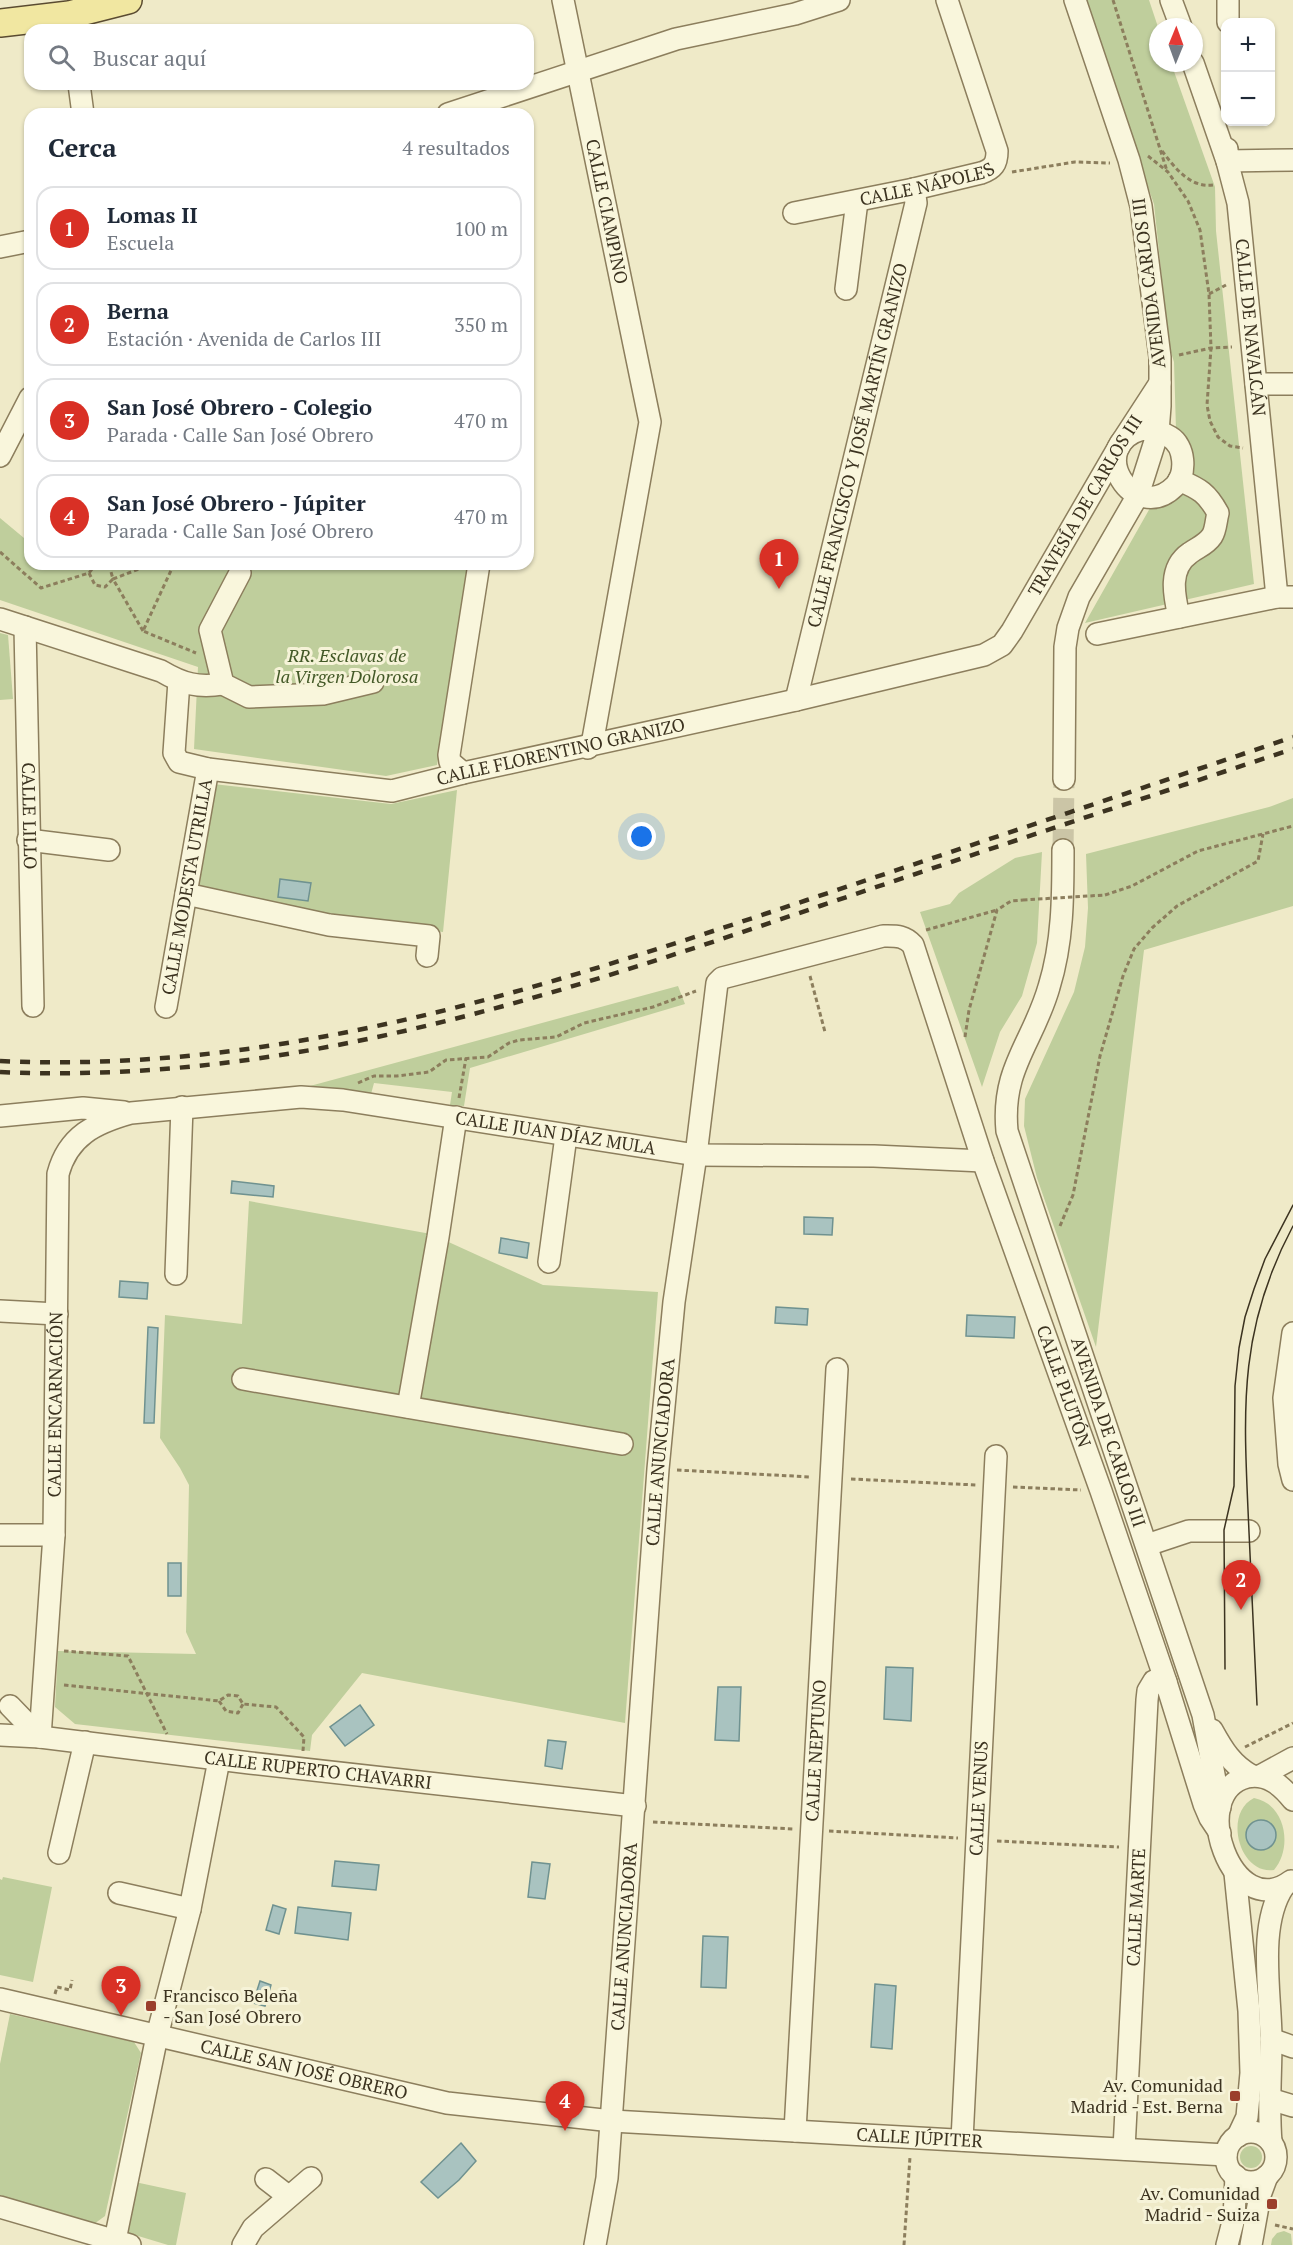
<!DOCTYPE html>
<html lang="es">
<head>
<meta charset="utf-8">
<style>
	body { margin:0; font-family:"PT Serif",serif; background:#f2f2f3; color:#1f2937 }
	.controls { position:absolute; right:18px; top:18px; display:grid; overflow:hidden; border-radius:12px; box-shadow:0 2px 4px #0004 }
	.controls button { width:54px; height:54px; display:grid; place-items:center; padding:0; border:0; border-bottom:2px solid #e0e1e3; background:#fff; color:#1f2937; font:30px sans-serif }
	.compass { position:absolute; left:1149px; top:18px; width:54px; height:54px; border-radius:50%; background:#fff; box-shadow:0 2px 4px #0004; rotate:1deg }
	.you { position:absolute; left:642px; top:837px; width:21px; height:21px; margin:-15px; border:4px solid #fff; border-radius:50%; background:#1a73e8; box-shadow:0 0 0 9px #1a73e833 }
	.badge { display:grid; place-items:center; width:39px; height:39px; border-radius:50%; background:#d93025; color:#fff; font-size:20px; font-weight:700 }
	.pin { position:absolute; translate:-50% -50px; filter:drop-shadow(0 2px 3px #0008) }
	.pin::after { content:''; position:absolute; top:32px; width:21px; height:18px; background:inherit; clip-path:polygon(0 0,100% 0,50% 100%) }
	.list { margin:0; padding:0; list-style:none }
	h2 { display:flex; justify-content:space-between; align-items:center; height:78px; margin:0; padding:0 24px; font-size:26px }
	h2 small { font-size:20px; font-weight:400; color:#747a83 }
	.list li { display:grid; grid-template-columns:39px 1fr auto; gap:18px; align-items:center; box-sizing:border-box; height:84px; margin:0 12px 12px; padding:0 12px; border:2px solid #e0e1e3; border-radius:18px }
	.list b { display:block; font-size:22px; white-space:nowrap }
	.list p { margin:0; font-size:20px; white-space:nowrap; color:#747a83 }
	.list em { font-size:20px; font-style:normal; color:#747a83 }
	.icon { flex:none; width:33px; height:33px; fill:none; stroke:currentColor; stroke-width:2; stroke-linecap:round; stroke-linejoin:round }
	.map { position:relative; flex:none; width:1293px; height:2245px; overflow:hidden }
	.search { position:absolute; background:#fff; box-shadow:0 2px 4px #0004; left:24px; top:24px; width:510px; height:66px; display:flex; align-items:center; gap:15px; box-sizing:border-box; padding:0 21px; border-radius:18px; color:#747a83; font-size:22px }
	.panel { position:absolute; background:#fff; box-shadow:0 2px 4px #0004; left:24px; top:108px; width:510px; height:462px; border-radius:18px }
	.map>svg:first-child { display:block }
	.green { fill:#bfce9c; fill-rule:evenodd }
	.water { fill:#a9c3c0; stroke:#6f9290; stroke-width:1.5 }
	.lines { fill:none; stroke-linecap:round; stroke-linejoin:round }
	.minor-tunnel { stroke:#cbc5a6; stroke-width:21; stroke-dasharray:21 10; stroke-linecap:butt }
	.minor-casing { stroke:#8c7e5d; stroke-width:24 }
	.major-casing { stroke:#5a4b31; stroke-width:30 }
	.path { stroke:#8c7e5d; stroke-width:3; stroke-dasharray:4.5 3; stroke-linecap:butt }
	.minor { stroke:#f9f6dc; stroke-width:21 }
	.major { stroke:#f1e7a1; stroke-width:27 }
	.tram { stroke:#3c3320; stroke-width:1.5 }
	.rail { stroke:#3c3320; stroke-width:4.5; stroke-dasharray:10 10; stroke-linecap:butt }
	.path-bridge { stroke:#8c7e5d; stroke-width:3; stroke-dasharray:4.5 3; stroke-linecap:butt }
	.poi-dot { fill:#9b3f2c; stroke:#f6f3d8; stroke-width:2 }
	.labels { text-anchor:middle; stroke-width:6; stroke-linejoin:round; paint-order:stroke }
	.street-label { font-size:18px; fill:#3c3320; stroke:#f6f3d8 }
	.park-label { font-size:18px; font-style:italic; fill:#435927; stroke:#f6f3d8 }
	.poi-label { font-size:18px; fill:#3c3320; stroke:#f6f3d8; text-anchor:end }
</style>
</head>
<body>
<div class="map">
<svg width="1293" height="2245" viewBox="0 0 1293 2245">
	<rect width="100%" height="100%" fill="#efeac8"/>
	<!-- green -->
	<g class="green">
		<path d="M1085 0H1149L1158 27V63H1171L1215 187 1216 231 1254 584 1085 623 1150 508 1179 497 1193 475 1191 448 1176 430 1174 362 1169 346 1154 204 1101 54Z"/>
		<path d="M0 518 30 543V564H471L437 765 386 776 194 749 198 667 0 600Z"/>
		<path d="M0 633 8 635 13 699 0 700Z"/>
		<path d="M213 784 391 804 457 790 443 932 342 919 196 888Z"/>
		<path d="M1293 798V906L1144 950 1096 1347 1037 1178 1024 1126 1025 1099 1074 992 1085 947 1088 908 1086 854 1269 807Z"/>
		<path d="M1042 852 1037 943 1022 996 1000 1032 982 1087 920 912 950 904 959 893 1015 858Z"/>
		<path d="M678 986 685 1004 470 1068 464 1106 450 1105 452 1092 374 1083 371 1094 310 1086Z"/>
		<path d="M249 1201 431 1234 543 1285 658 1292 625 1723 362 1673 312 1735 310 1751 75 1724 55 1707 58 1651 196 1654 186 1632 189 1485 180 1468 160 1438 165 1315 242 1324Z"/>
		<path d="M1254 1798C1286 1804 1293 1848 1274 1870 1239 1875 1223 1813 1254 1798ZM1259 1820 1269 1822 1259 1850C1249 1847 1245 1838 1248 1828Z"/>
		<path d="M3 1877 52 1887 33 1982 0 1975V1879L2 1880Z"/>
		<path d="M10 2014 134 2042 141 2053 105 2216 94 2224 0 2195V2064Z"/>
		<circle cx="1251" cy="2157" r="11"/>
		<path d="M135 2182 186 2193 176 2245H168L125 2232Z"/>
		<path d="M1284 2231 1291 2234 1292 2245H1271L1272 2239 1277 2233Z"/>
	</g>
	<!-- water -->
	<g class="water">
		<path d="M280 879 311 883 308 901 278 897Z"/>
		<path d="M232 1181 274 1186 273 1197 231 1193Z"/>
		<path d="M804 1217 833 1218 832 1235 804 1234Z"/>
		<path d="M501 1238 529 1243 527 1258 499 1253Z"/>
		<path d="M120 1281 148 1283 147 1299 119 1297Z"/>
		<path d="M776 1307 808 1309 807 1325 775 1323Z"/>
		<path d="M967 1315 1015 1317 1014 1338 966 1336Z"/>
		<path d="M148 1327 158 1328 154 1423H144Z"/>
		<rect x="168" y="1563" width="13" height="33"/>
		<path d="M886 1667 913 1668 911 1721 884 1719Z"/>
		<path d="M718 1687H741L739 1741 715 1740Z"/>
		<path d="M360 1705 374 1725 345 1746 330 1727Z"/>
		<path d="M548 1740 566 1742 562 1769 545 1766Z"/>
		<circle cx="1261" cy="1835" r="15"/>
		<path d="M335 1861 379 1865 376 1890 332 1886Z"/>
		<path d="M532 1862 550 1864 545 1899 528 1897Z"/>
		<path d="M273 1905 286 1909 279 1934 266 1930Z"/>
		<path d="M298 1907 351 1913 348 1940 295 1933Z"/>
		<path d="M703 1936 728 1937 726 1988 701 1987Z"/>
		<path d="M260 1981 271 1985 265 2006 253 2003Z"/>
		<path d="M875 1984 896 1986 892 2049 871 2047Z"/>
		<path d="M461 2143 476 2161 459 2180 438 2198 421 2182Z"/>
	</g>
	<g class="lines">
		<!-- minor-tunnel -->
		<path class="minor-tunnel" d="M1063 850 1064 779"/>
		<!-- minor casing -->
		<g class="minor-casing">
			<g id="minor">
				<path id="s1" d="M563 0 650 422 593 739 588 748"/>
				<path d="M1171 0 1181 27"/>
				<path d="M1228 22V0"/>
				<path id="s2" d="M1193 63 1227 161 1238 203 1277 597"/>
				<path d="M79 84 83 114"/>
				<path d="M448 114 676 39 795 14 839 0"/>
				<path d="M1227 149V161L1293 160"/>
				<path id="s3" d="M794 213 914 189 981 173C993 169 997 164 997 151L947 0"/>
				<path d="M0 247 30 241"/>
				<path d="M846 289 857 201"/>
				<path d="M1256 384H1293"/>
				<path d="M1143 429C1152 430 1162 432 1170 437 1185 446 1187 473 1175 486 1134 527 1083 446 1143 429Z"/>
				<path d="M0 456 30 398"/>
				<path d="M240 573 210 630 223 684 249 697 323 694 373 682"/>
				<path d="M1179 617C1174 595 1168 568 1190 553 1198 547 1206 545 1212 536 1216 530 1216 520 1218 513 1207 493 1200 489 1179 480"/>
				<path d="M0 619 161 671C183 684 198 688 223 684"/>
				<path id="s4" d="M25 627 33 1006"/>
				<path d="M1097 634 1277 597H1293"/>
				<path id="s5" d="M179 681 174 753 179 762 208 769 392 791 463 773 796 700 984 655 1002 645 1012 631 1121 443 1160 383"/>
				<path id="s6" d="M796 700 916 203 914 189"/>
				<path d="M463 773 450 762 449 755 479 564"/>
				<path d="M1064 779 1065 647 1068 628 1079 597 1138 495 1158 432 1160 406V357L1141 206 1129 160 1075 0"/>
				<path d="M28 840 109 850"/>
				<path id="s7" d="M1063 850C1063 896 1063 942 1049 987 1033 1043 1001 1068 1007 1131L1203 1715 1220 1807"/>
				<path d="M186 894 329 925 429 936 427 956"/>
				<path id="s8" d="M166 1007 208 769"/>
				<path d="M0 1116 83 1108 124 1112"/>
				<path d="M549 1262 566 1136"/>
				<path d="M176 1274 182 1107"/>
				<path d="M0 1311 57 1314"/>
				<path d="M1293 1333 1284 1398 1289 1464 1293 1480"/>
				<path d="M243 1379 622 1444"/>
				<path d="M408 1407 438 1237 456 1117"/>
				<path d="M0 1535H54"/>
				<path d="M1147 1545 1189 1531H1249"/>
				<path d="M10 1706 40 1737"/>
				<path d="M1212 1730C1223 1750 1232 1765 1252 1776"/>
				<path id="s9" d="M0 1735 40 1737 250 1763 635 1806"/>
				<path id="s10" d="M40 1737 54 1535 58 1174C68 1136 95 1123 131 1113L301 1097 343 1100 696 1155 874 1156 983 1161"/>
				<path d="M1260 1776 1293 1758"/>
				<path d="M59 1853 85 1742"/>
				<path d="M1235 1873 1249 2011 1251 2073 1247 2117 1238 2136"/>
				<path d="M1291 1881C1232 1925 1186 1792 1247 1777 1267 1773 1281 1785 1293 1800"/>
				<path d="M119 1893 190 1909"/>
				<path id="s11" d="M0 1999 447 2103 612 2121 1226 2155"/>
				<path d="M1271 2039 1293 2047"/>
				<path d="M1270 2099 1293 2106"/>
				<path id="s12" d="M795 2131 837 1369"/>
				<circle cx="1251" cy="2157" r="25"/>
				<path id="s13" d="M962 2140 996 1456"/>
				<path d="M1271 2142C1268 2108 1271 2074 1271 2040 1271 1994 1257 1925 1284 1886"/>
				<path id="s14" d="M1124 2149 1147 1700 1148 1691 1154 1681 1160 1679 1166 1682"/>
				<path d="M266 2179 288 2196"/>
				<path d="M0 2207 130 2245"/>
				<path d="M114 2245 157 2036 190 1909 219 1760"/>
				<path d="M243 2245 253 2228 311 2178"/>
				<path id="s15" d="M595 2245 607 2178 658 1469 674 1302 696 1155 717 983 722 978 883 936C896 936 904 935 913 945L983 1161 1101 1491 1166 1682 1204 1804 1210 1818 1220 1833"/>
				<path d="M1227 2245 1234 2218 1236 2176"/>
				<path d="M1251 2245 1260 2195 1267 2176"/>
			</g>
		</g>
		<!-- major casing -->
		<g class="major-casing">
			<path id="major" d="M0 23 69 15 128 0"/>
		</g>
		<!-- path -->
		<g class="path">
			<path d="M1113 0 1167 171"/>
			<path d="M1162 151C1175 168 1190 188 1213 185"/>
			<path d="M1148 156 1168 172 1188 201 1200 230 1209 294 1211 348 1207 405 1210 421 1218 437 1230 446 1243 448"/>
			<path d="M1012 172 1075 162 1110 163"/>
			<path d="M1209 294 1226 285"/>
			<path d="M1179 355 1211 348 1232 347"/>
			<path d="M0 552 41 588 89 573 96 564"/>
			<path d="M174 564 143 631 196 653"/>
			<path d="M89 573 95 585 105 587 113 579 109 565 102 564"/>
			<path d="M143 631 113 579 152 564"/>
			<path d="M1105 895 1132 886 1198 851 1293 826"/>
			<path d="M926 930 997 910"/>
			<path d="M810 976 825 1032"/>
			<path d="M965 1037 969 1010 997 910 1011 901 1023 900"/>
			<path d="M358 1083 374 1076H397L429 1072 446 1060 488 1057 509 1043 519 1040 556 1037 584 1023 653 1007 696 991"/>
			<path d="M459 1098 466 1058"/>
			<path d="M1060 1226 1073 1195 1100 1056 1123 976 1134 949 1152 928 1177 906 1258 861 1263 834"/>
			<path d="M677 1470 811 1477"/>
			<path d="M851 1479 976 1485"/>
			<path d="M1013 1487 1081 1490"/>
			<path d="M64 1651 128 1656 167 1734"/>
			<path d="M64 1685 219 1701 228 1695 238 1696 243 1704 276 1707 304 1737 303 1751"/>
			<path d="M219 1701 226 1711 238 1713 243 1704"/>
			<path d="M1245 1747 1293 1723"/>
			<path d="M653 1822 793 1829"/>
			<path d="M829 1831 958 1838"/>
			<path d="M997 1841 1119 1847"/>
			<path d="M55 1994 57 1987 70 1990 72 1980"/>
			<path d="M1275 2225 1293 2229"/>
			<path d="M904 2245 910 2157"/>
		</g>
		<!-- minor -->
		<use href="#minor" class="minor"/>
		<!-- major -->
		<use href="#major" class="major"/>
		<!-- tram -->
		<g class="tram">
			<path d="M1225 1669 1224 1530 1234 1486 1235 1386 1239 1348 1245 1317 1254 1289 1265 1259 1293 1205"/>
			<path d="M1257 1705C1254 1647 1252 1589 1249 1532 1244 1415 1236 1333 1293 1226"/>
		</g>
		<!-- rail -->
		<g class="rail">
			<path d="M0 1061C285 1074 542 988 807 900 969 846 1131 792 1293 737"/>
			<path d="M0 1072C289 1085 550 997 820 906 977 853 1135 801 1293 749"/>
		</g>
		<!-- path-bridge -->
		<path class="path-bridge" d="M1023 900 1105 895"/>
	</g>
	<!-- markers -->
	<g class="poi-dot">
		<rect x="145" y="2000" width="12" height="12" rx="3"/>
		<rect x="1229" y="2090" width="12" height="12" rx="3"/>
		<rect x="1266" y="2198" width="12" height="12" rx="3"/>
	</g>
	<g class="labels">
		<!-- street labels -->
		<g class="street-label">
			<text dy="6" stroke="none"><textPath href="#s3" startOffset="136">CALLE NÁPOLES</textPath></text>
			<text dy="6" stroke="none"><textPath href="#s1" startOffset="216">CALLE CIAMPINO</textPath></text>
			<text transform="translate(1149 283) rotate(-97)" y="6">AVENIDA CARLOS III</text>
			<text dy="6" stroke="none"><textPath href="#s2" startOffset="272">CALLE DE NAVALCÁN</textPath></text>
			<text dy="6" stroke="none"><textPath href="#s6" startOffset="262">CALLE FRANCISCO Y JOSÉ MARTÍN GRANIZO</textPath></text>
			<text dy="6" stroke="none"><textPath href="#s5" startOffset="1088">TRAVESÍA DE CARLOS III</textPath></text>
			<text dy="6" stroke="none"><textPath href="#s5" startOffset="471">CALLE FLORENTINO GRANIZO</textPath></text>
			<text dy="6" stroke="none"><textPath href="#s4" startOffset="189">CALLE LILLO</textPath></text>
			<text dy="6" stroke="none"><textPath href="#s8" startOffset="122">CALLE MODESTA UTRILLA</textPath></text>
			<text dy="6" stroke="none"><textPath href="#s10" startOffset="1092">CALLE JUAN DÍAZ MULA</textPath></text>
			<text dy="6" stroke="none"><textPath href="#s15" startOffset="1941">CALLE PLUTÓN</textPath></text>
			<text dy="6" stroke="none"><textPath href="#s10" startOffset="333">CALLE ENCARNACIÓN</textPath></text>
			<text dy="6" stroke="none"><textPath href="#s7" startOffset="608">AVENIDA DE CARLOS III</textPath></text>
			<text dy="6" stroke="none"><textPath href="#s15" startOffset="796">CALLE ANUNCIADORA</textPath></text>
			<text dy="6" stroke="none"><textPath href="#s12" startOffset="381">CALLE NEPTUNO</textPath></text>
			<text dy="6" stroke="none"><textPath href="#s9" startOffset="320">CALLE RUPERTO CHAVARRI</textPath></text>
			<text dy="6" stroke="none"><textPath href="#s13" startOffset="342">CALLE VENUS</textPath></text>
			<text dy="6" stroke="none"><textPath href="#s14" startOffset="242">CALLE MARTE</textPath></text>
			<text dy="6" stroke="none"><textPath href="#s15" startOffset="310">CALLE ANUNCIADORA</textPath></text>
			<text dy="6" stroke="none"><textPath href="#s11" startOffset="312">CALLE SAN JOSÉ OBRERO</textPath></text>
			<text dy="6" stroke="none"><textPath href="#s11" startOffset="933">CALLE JÚPITER</textPath></text>
		</g>
		<!-- park labels -->
		<g class="park-label">
			<text x="347" y="662">RR. Esclavas de<tspan x="347" dy="21">la Virgen Dolorosa</tspan></text>
		</g>
		<!-- poi labels -->
		<g class="poi-label">
			<text x="163" y="2002" text-anchor="start">Francisco Beleña<tspan x="163" dy="21">- San José Obrero</tspan></text>
			<text x="1223" y="2092">Av. Comunidad<tspan x="1223" dy="21">Madrid - Est. Berna</tspan></text>
			<text x="1260" y="2200">Av. Comunidad<tspan x="1260" dy="21">Madrid - Suiza</tspan></text>
		</g>
	</g>
</svg>
<div class="controls">
<button>+</button>
<button>−</button>
</div>
<svg class="compass" viewBox="-18 -18 36 36"><path d="M0-13l5 13h-10z" fill="#e53935"/><path d="M0 13l5-13h-10z" fill="#747a83"/></svg>
<div class="you"></div>
<div class="pin badge" style="left:779px;top:589px">1</div>
<div class="pin badge" style="left:1241px;top:1610px">2</div>
<div class="pin badge" style="left:121px;top:2016px">3</div>
<div class="pin badge" style="left:565px;top:2131px">4</div>
<div class="search"><svg class="icon" aria-label="search" viewBox="0 0 24 24"><circle cx="10" cy="10" r="6"/><path d="M15 15l6 6"/></svg>Buscar aquí</div>
<section class="panel">
<h2>Cerca<small>4 resultados</small></h2>
<ul class="list">
<li><span class="badge">1</span><div><b>Lomas II</b><p>Escuela</p></div><em>100 m</em></li>
<li><span class="badge">2</span><div><b>Berna</b><p>Estación · Avenida de Carlos III</p></div><em>350 m</em></li>
<li><span class="badge">3</span><div><b>San José Obrero - Colegio</b><p>Parada · Calle San José Obrero</p></div><em>470 m</em></li>
<li><span class="badge">4</span><div><b>San José Obrero - Júpiter</b><p>Parada · Calle San José Obrero</p></div><em>470 m</em></li>
</ul>
</section>
</div>
</body>
</html>
